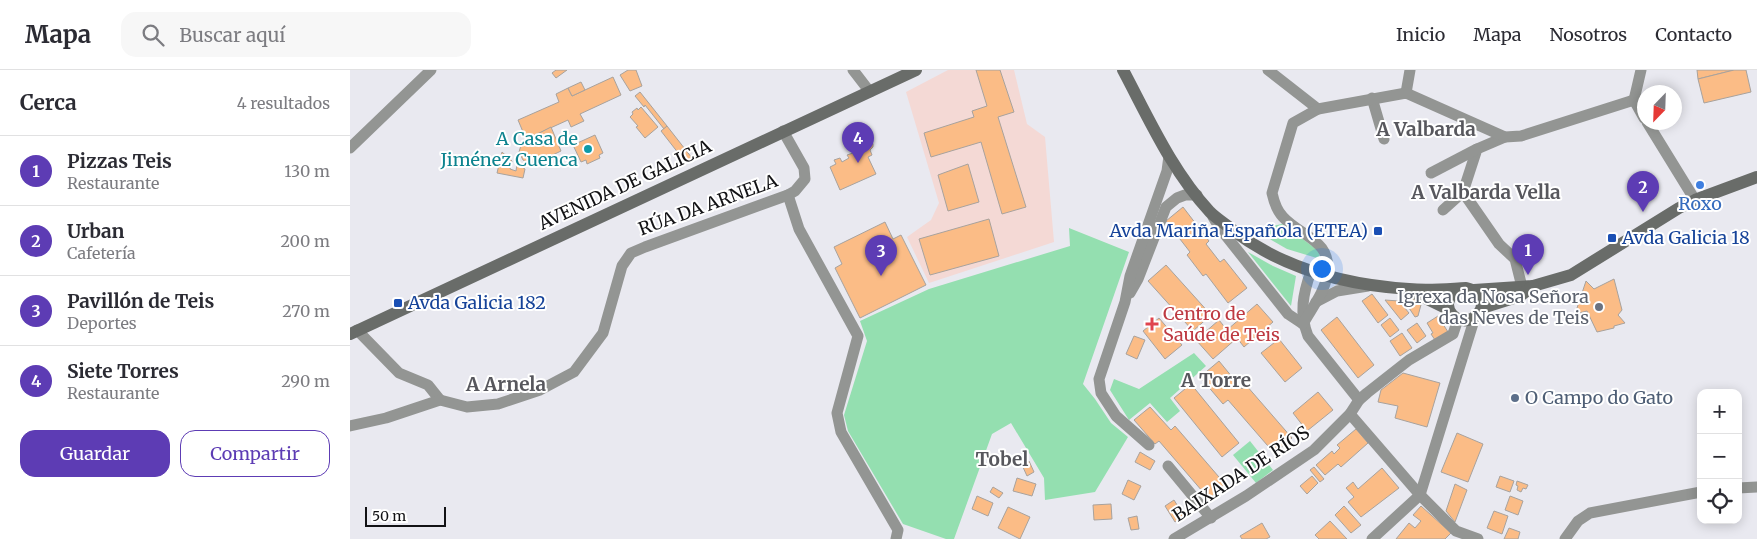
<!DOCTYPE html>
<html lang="es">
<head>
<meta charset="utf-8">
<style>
	body { margin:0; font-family:Merriweather,serif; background:#f7f7f7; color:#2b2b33 }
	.controls { position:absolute; right:15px; bottom:15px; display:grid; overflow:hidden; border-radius:10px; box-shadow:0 2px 12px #0003 }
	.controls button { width:45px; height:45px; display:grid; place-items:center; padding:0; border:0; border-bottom:1px solid #e1e1e2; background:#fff; color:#2b2b33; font:25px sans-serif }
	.compass { position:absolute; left:1287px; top:15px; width:45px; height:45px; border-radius:50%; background:#fff; box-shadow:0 2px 12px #0003; rotate:203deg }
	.scale { position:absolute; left:15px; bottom:12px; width:81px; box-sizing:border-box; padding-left:5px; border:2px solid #121215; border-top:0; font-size:14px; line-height:18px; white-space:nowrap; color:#121215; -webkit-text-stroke:4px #fff; paint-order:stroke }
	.you { position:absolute; left:971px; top:198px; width:18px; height:18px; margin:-12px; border:4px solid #fff; border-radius:50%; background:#1a73e8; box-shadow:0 0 0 8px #1a73e833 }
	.badge { display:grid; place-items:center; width:32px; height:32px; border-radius:50%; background:#5d3cb4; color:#fff; font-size:16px; font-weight:700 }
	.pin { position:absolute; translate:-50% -41px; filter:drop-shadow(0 1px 2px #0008) }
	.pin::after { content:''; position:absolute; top:26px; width:18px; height:15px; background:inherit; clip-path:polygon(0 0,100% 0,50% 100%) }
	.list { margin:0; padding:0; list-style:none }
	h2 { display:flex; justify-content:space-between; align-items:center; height:65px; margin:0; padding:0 20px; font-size:21px }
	h2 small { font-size:16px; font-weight:400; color:#7c7c81 }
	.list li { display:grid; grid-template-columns:32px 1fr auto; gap:15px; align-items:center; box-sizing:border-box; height:70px; padding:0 20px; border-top:1px solid #e1e1e2 }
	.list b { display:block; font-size:19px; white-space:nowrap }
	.list p { margin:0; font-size:16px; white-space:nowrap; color:#7c7c81 }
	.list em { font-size:16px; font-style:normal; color:#7c7c81 }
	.actions { display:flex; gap:10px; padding:15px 20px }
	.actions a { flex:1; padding:11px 0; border:1px solid #5d3cb4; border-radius:15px; text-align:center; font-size:18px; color:#5d3cb4 }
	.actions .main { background:#5d3cb4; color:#fff }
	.icon { flex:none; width:28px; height:28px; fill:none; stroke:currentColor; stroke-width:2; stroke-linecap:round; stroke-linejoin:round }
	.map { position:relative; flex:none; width:1407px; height:469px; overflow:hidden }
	header { display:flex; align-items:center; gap:30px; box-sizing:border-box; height:70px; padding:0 25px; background:#fff; border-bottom:1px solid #e1e1e2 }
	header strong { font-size:24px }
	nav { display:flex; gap:28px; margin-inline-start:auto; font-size:18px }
	.search { width:350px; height:45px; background:#f7f7f7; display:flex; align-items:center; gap:12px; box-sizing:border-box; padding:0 18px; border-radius:15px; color:#7c7c81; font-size:19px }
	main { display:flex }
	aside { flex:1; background:#fff }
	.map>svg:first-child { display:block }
	.education { fill:#f4d9d5 }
	.green { fill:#94dfb0 }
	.building { fill:#fbbc86; stroke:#a8a29d }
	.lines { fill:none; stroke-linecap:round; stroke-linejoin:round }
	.minor { stroke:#939593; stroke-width:11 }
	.secondary { stroke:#696c69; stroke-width:12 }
	.culture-dot { fill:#0f9aa8; stroke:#fff; stroke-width:2 }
	.shop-dot { fill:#3f7fe0; stroke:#fff; stroke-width:2 }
	.transit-dot { fill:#1a4fb4; stroke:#fff; stroke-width:2 }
	.worship-dot { fill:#6b7280; stroke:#fff; stroke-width:2 }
	.health-dot { fill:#e0444e; stroke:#fff; stroke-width:2 }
	.service-dot { fill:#5c6f8a; stroke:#fff; stroke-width:2 }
	.labels { text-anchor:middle; stroke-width:4; stroke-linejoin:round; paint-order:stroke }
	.culture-label { font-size:18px; fill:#0d838f; stroke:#fff; text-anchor:end }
	.street-label { font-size:18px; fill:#121215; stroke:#fff }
	.shop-label { font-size:18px; fill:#366cbe; stroke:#fff }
	.transit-label { font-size:18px; fill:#164399; stroke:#fff; text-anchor:start }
	.worship-label { font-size:18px; fill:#5b616d; stroke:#fff; text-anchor:end }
	.health-label { font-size:18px; fill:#be3a42; stroke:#fff; text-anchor:start }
	.service-label { font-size:18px; fill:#4e5e75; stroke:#fff; text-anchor:start }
	.neighbourhood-label { font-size:19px; font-weight:bold; fill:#57575d; stroke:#fff }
</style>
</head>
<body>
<header>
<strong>Mapa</strong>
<div class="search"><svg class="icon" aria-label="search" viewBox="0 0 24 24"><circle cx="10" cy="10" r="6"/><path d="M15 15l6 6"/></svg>Buscar aquí</div>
<nav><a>Inicio</a><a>Mapa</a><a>Nosotros</a><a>Contacto</a></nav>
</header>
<main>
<aside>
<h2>Cerca<small>4 resultados</small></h2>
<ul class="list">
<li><span class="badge">1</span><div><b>Pizzas Teis</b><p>Restaurante</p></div><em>130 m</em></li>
<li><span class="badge">2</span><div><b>Urban</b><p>Cafetería</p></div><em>200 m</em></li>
<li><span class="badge">3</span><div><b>Pavillón de Teis</b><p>Deportes</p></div><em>270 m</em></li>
<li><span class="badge">4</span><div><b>Siete Torres</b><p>Restaurante</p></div><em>290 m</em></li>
</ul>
<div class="actions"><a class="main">Guardar</a><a>Compartir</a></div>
</aside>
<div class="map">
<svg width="1407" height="469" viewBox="0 0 1407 469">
	<rect width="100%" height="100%" fill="#e9e9f0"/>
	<!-- education -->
	<path class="education" d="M598 0H664L677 54 695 67 704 172 579 213 557 167 581 150 589 133 556 22Z"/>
	<!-- green -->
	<g class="green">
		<path d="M932 154 969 181 970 189 937 179 904 160Z"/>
		<path d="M719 158 779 182 733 314 745 329 761 353 778 367 745 422 695 430 694 408 661 353 642 364 604 469H596L553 454 498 361 494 345 517 271 510 251 579 219 720 176Z"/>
		<path d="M898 182 923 196 946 206 941 236Z"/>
		<path d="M844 283 856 296 820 328 830 341 817 352 800 333 779 350 760 320 764 309 789 319Z"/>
		<path d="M900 371 923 400 906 413 883 385Z"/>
	</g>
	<!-- building -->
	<g class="building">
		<path d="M206 0H217L206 8 202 3Z"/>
		<path d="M278 0H286L292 16 280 21 270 5Z"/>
		<path d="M626 0H650L664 42 648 47 676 137 652 144 631 72 581 87 574 63 624 47 622 41 637 36Z"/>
		<path d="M1347 0H1384L1348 9Z"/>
		<path d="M1384 0H1396L1401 22 1354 33 1348 9Z"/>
		<path d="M263 7 271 25 230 44 234 51 221 57 218 50 176 69 168 50 209 32 206 24 218 18 222 26Z"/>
		<path d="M231 12 235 20 222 26 218 18Z"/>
		<path d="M290 22 317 56 314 59 295 35 294 37 285 26Z"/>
		<path d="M291 37 308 57 295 68 286 57 288 56 280 47 283 44 282 42 287 38 288 40Z"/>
		<path d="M317 56 342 88 336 93 311 61Z"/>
		<path d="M201 57 211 81 188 92 178 93 173 90 169 82 172 72Z"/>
		<path d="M245 65 253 83 249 85 250 88 237 94 236 90 231 92 223 75Z"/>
		<path d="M521 70 523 74V77L520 80 522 85 518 87 526 104 490 120 480 97 486 94 484 90 490 88 492 92 499 88 497 85 503 83 504 85 509 83 507 79 512 77 515 71Z"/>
		<path d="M152 82 162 91 160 99 166 101 167 94 175 99 173 108 147 103Z"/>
		<path d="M618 94 629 132 598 141 588 105Z"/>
		<path d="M833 137 859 171 856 174 870 192 874 189 897 218 878 233 856 204 853 206 837 185 840 182 816 151Z"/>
		<path d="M639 149 649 186 580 205 569 169Z"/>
		<path d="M535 152 543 169 551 165 576 215 510 248 485 198 492 194 484 177Z"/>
		<path d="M816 195 861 245 843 261 798 211Z"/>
		<path d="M1264 209 1272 240 1268 245 1275 253 1264 256V258L1247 262 1237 241 1225 244 1236 211 1244 219Z"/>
		<path d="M1022 224 1038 245 1028 253 1012 231Z"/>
		<path d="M1058 228 1072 231 1068 246 1065 247 1057 235Z"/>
		<path d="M1035 230 1049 231 1059 243 1051 250Z"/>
		<path d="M907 234 923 252 894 277 887 268 863 289 846 270 869 250 877 260Z"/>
		<path d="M1088 246 1098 262 1085 270 1081 264 1083 263 1077 253Z"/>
		<path d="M987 247 1024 295 1008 308 971 260Z"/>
		<path d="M809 248 832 275 815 289 793 261Z"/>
		<path d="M1040 248 1049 260 1040 267 1031 255Z"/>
		<path d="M1067 253 1076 266 1067 273 1057 260Z"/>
		<path d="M1052 263 1062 278 1050 286 1040 271Z"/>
		<path d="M784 266 795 270 787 289 776 284Z"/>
		<path d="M929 269 952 298 935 312 911 283Z"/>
		<path d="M869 291 892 319 896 315 942 368 924 383 878 330 873 334 850 307Z"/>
		<path d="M1053 303 1090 313 1077 357 1045 348 1048 336 1028 332 1031 320Z"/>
		<path d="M841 314 889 373 872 387 824 328Z"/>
		<path d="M968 322 983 340 957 361 943 343Z"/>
		<path d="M800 337 821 360 825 356 875 414 859 429 809 371 805 374 784 350Z"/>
		<path d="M1006 359 1018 373 991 397 988 394 975 405 966 395 982 381 984 384 990 378 987 375Z"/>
		<path d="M1107 363 1133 374 1118 412 1091 402Z"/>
		<path d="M790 382 805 391 800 400 785 392Z"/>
		<path d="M679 391 684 402 677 406 672 395Z"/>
		<path d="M964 397 974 409 970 412 960 400Z"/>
		<path d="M1032 398 1049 418 1011 447 998 432 1004 427 996 418 1003 412 1008 419Z"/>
		<path d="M962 406 968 413 957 424 950 416Z"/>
		<path d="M1150 406 1164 411 1160 422 1146 417Z"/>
		<path d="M667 408 686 414 682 426 663 421Z"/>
		<path d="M778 410 791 416 784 430 772 424Z"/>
		<path d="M1167 411 1178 415 1176 419 1173 418 1171 422 1167 420 1168 416 1166 415Z"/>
		<path d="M1105 414 1117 420 1105 452 1096 441Z"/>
		<path d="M643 417 653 423 649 428 640 422Z"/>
		<path d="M627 426 643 433 638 446 622 439Z"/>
		<path d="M1160 426 1173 431 1168 445 1155 440Z"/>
		<path d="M824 430 834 446 825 452 815 436Z"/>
		<path d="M761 434 762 449 744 450 743 435Z"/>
		<path d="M994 436 1011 455 1001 463 985 445Z"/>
		<path d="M1071 436 1101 463 1095 469H1046L1059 453 1065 458 1071 451 1063 445Z"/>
		<path d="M658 437 680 447 670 469 648 458Z"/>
		<path d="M1144 441 1158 446 1152 464 1137 458Z"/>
		<path d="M787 446 789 459 781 460 778 448Z"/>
		<path d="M980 451 997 469H969L965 465Z"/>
		<path d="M912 453 920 467 916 469H892L890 466Z"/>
		<path d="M1159 458 1170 462 1168 469H1154Z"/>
	</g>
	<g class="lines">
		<!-- minor -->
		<g class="minor">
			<path d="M503 0 520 22"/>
			<path d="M918 0 968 39"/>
			<path d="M1291 0 1284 30 1294 48"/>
			<path d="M1056 23 1060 0"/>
			<path d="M1022 28 1034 69"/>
			<path d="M1297 52 1345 130"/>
			<path d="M1155 67 1127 79 1113 122 1149 174 1165 189 1172 217"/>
			<path d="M0 78 81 0"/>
			<path d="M1081 103 1127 79"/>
			<path d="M438 125 449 159 508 266 487 343 491 362 548 460 546 469"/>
			<path d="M1093 140 1113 122"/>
			<path d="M863 147 869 157 938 244 953 254"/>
			<path d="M961 201C953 224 949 243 958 266L1009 330"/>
			<path d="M780 223 788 209 816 137 827 128 835 125H847"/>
			<path d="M966 232 987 221 1018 216"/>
			<path d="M953 254C961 239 975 222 977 205 983 170 951 167 933 147 927 141 924 132 922 123L943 53 968 39 1056 23 1155 67 1171 66 1284 30"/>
			<path d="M7 260 49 303 78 315 90 330"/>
			<path d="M1000 344 1070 425 1106 461 1128 469"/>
			<path d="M0 356 36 348 90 330 117 337 148 334 190 320 224 302 253 263 272 196 281 183 295 177 438 125 445 121 455 109 454 98 433 61"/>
			<path d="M799 375 766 346 751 323 749 309 775 232 780 206 817 101 819 86"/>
			<path d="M818 396 861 448"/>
			<path d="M1388 418 1407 417"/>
			<path d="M824 469 896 426 964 380 1000 344 1009 330 1017 323 1059 290 1103 264 1108 249"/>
			<path d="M1022 469 1070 425 1125 247"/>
			<path d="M1215 469 1228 451 1240 443 1351 422"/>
		</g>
		<!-- secondary -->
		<g class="secondary">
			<path d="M773 0C799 49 822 101 860 142 867 149 877 155 884 161 934 199 998 215 1059 219 1078 221 1097 219 1116 218 1123 220 1129 222 1131 229 1133 235 1132 240 1128 244 1111 263 1083 235 1108 220"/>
			<path d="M1124 220 1183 216 1221 205 1329 138 1345 130 1407 107"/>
			<path d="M1061 221 1098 239"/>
			<path d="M1132 238 1170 226 1183 216"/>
			<path d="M0 264 566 0"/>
		</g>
	</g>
	<!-- markers -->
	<circle class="culture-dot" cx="238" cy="79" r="5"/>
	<circle class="shop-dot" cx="1350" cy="115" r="5"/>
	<g class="transit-dot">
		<rect x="1023" y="156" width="10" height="10" rx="2.5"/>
		<rect x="1257" y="163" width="10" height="10" rx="2.5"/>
		<rect x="43" y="228" width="10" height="10" rx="2.5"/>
	</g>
	<circle class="worship-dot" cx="1249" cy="237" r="5"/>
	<path class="health-dot" d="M799.5 246.5h5v5h5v5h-5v5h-5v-5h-5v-5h5z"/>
	<circle class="service-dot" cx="1165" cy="328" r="5"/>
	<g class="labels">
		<!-- culture labels -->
		<g class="culture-label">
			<text x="228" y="75">A Casa de<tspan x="228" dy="21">Jiménez Cuenca</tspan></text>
		</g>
		<!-- street labels -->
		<g class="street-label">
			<text transform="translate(275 115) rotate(-25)" y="6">AVENIDA DE GALICIA</text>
			<text transform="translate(358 135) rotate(-20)" y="6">RÚA DA ARNELA</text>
			<text transform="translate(891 404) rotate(-33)" y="6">BAIXADA DE RÍOS</text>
		</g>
		<!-- shop labels -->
		<g class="shop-label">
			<text x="1350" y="140">Roxo</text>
		</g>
		<!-- transit labels -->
		<g class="transit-label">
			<text x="1018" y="167" text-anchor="end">Avda Mariña Española (ETEA)</text>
			<text x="1272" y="174">Avda Galicia 18</text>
			<text x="58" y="239">Avda Galicia 182</text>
		</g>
		<!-- worship labels -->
		<g class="worship-label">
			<text x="1239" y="233">Igrexa da Nosa Señora<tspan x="1239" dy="21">das Neves de Teis</tspan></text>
		</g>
		<!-- health labels -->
		<g class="health-label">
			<text x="813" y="250">Centro de<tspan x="813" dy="21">Saúde de Teis</tspan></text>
		</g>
		<!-- service labels -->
		<g class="service-label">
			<text x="1175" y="334">O Campo do Gato</text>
		</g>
		<!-- neighbourhood labels -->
		<g class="neighbourhood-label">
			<text x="1076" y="66">A Valbarda</text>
			<text x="1136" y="129">A Valbarda Vella</text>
			<text x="866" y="317">A Torre</text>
			<text x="156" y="321">A Arnela</text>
			<text x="652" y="396">Tobel</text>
		</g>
	</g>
</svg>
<div class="controls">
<button>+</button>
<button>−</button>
<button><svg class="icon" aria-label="locate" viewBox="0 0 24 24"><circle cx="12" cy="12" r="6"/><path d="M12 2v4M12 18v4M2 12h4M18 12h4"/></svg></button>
</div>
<svg class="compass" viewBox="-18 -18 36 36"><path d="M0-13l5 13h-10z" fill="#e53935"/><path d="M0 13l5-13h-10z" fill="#7c7c81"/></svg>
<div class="scale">50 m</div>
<div class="you"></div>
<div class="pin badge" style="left:1178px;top:205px">1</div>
<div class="pin badge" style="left:1293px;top:142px">2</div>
<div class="pin badge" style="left:531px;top:206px">3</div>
<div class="pin badge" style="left:508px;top:93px">4</div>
</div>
</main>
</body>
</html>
